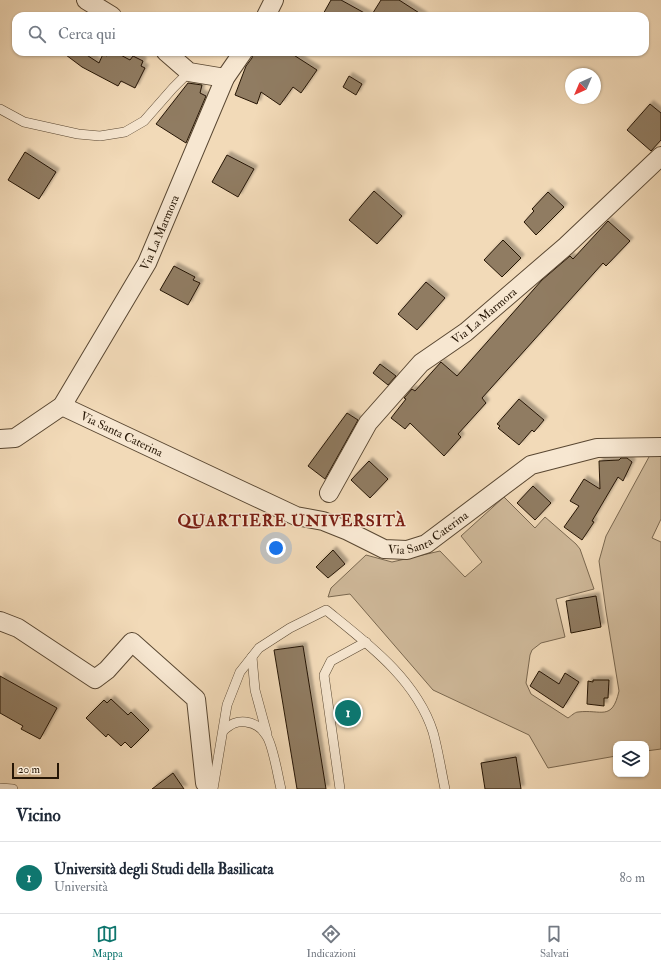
<!DOCTYPE html>
<html lang="it">
<head>
<meta charset="utf-8">
<style>
	body { margin:0; font-family:"IM FELL Double Pica",serif; background:#f6f6f7; color:#1f2937 }
	.controls { position:absolute; right:12px; bottom:12px; display:grid; overflow:hidden; border-radius:8px; box-shadow:0 1px 3px #0004 }
	.controls button { width:36px; height:36px; display:grid; place-items:center; padding:0; border:0; border-bottom:1px solid #e0e1e3; background:#fff; color:#1f2937; font:20px sans-serif }
	.compass { position:absolute; left:565px; top:68px; width:36px; height:36px; border-radius:50%; background:#fff; box-shadow:0 1px 3px #0004; rotate:224deg }
	.scale { position:absolute; left:12px; bottom:10px; width:47px; box-sizing:border-box; padding-left:4px; border:2px solid #261605; border-top:0; font-size:11px; line-height:14px; white-space:nowrap; color:#261605; -webkit-text-stroke:3px #f7e7d1; paint-order:stroke }
	.you { position:absolute; left:276px; top:548px; width:14px; height:14px; margin:-10px; border:3px solid #fff; border-radius:50%; background:#1a73e8; box-shadow:0 0 0 6px #1a73e833 }
	.badge { display:grid; place-items:center; width:26px; height:26px; border-radius:50%; background:#0f766e; color:#fff; font-size:13px; font-weight:700 }
	.pin { position:absolute; translate:-50% -50%; border:2px solid #fff; box-shadow:0 1px 4px #0006 }
	.list { margin:0; padding:0; list-style:none }
	h2 { display:flex; justify-content:space-between; align-items:center; height:52px; margin:0; padding:0 16px; font-size:17px }
	h2 small { font-size:13px; font-weight:400; color:#747a83 }
	.list li { display:grid; grid-template-columns:26px 1fr auto; gap:12px; align-items:center; box-sizing:border-box; height:72px; padding:0 16px; border-top:1px solid #e0e1e3 }
	.list b { display:block; font-size:15px; white-space:nowrap }
	.list p { margin:0; font-size:13px; white-space:nowrap; color:#747a83 }
	.list em { font-size:13px; font-style:normal; color:#747a83 }
	.icon { flex:none; width:22px; height:22px; fill:none; stroke:currentColor; stroke-width:2; stroke-linecap:round; stroke-linejoin:round }
	.map { position:relative; flex:none; width:661px; height:789px; overflow:hidden }
	.search { position:absolute; background:#fff; box-shadow:0 1px 3px #0004; left:12px; right:12px; top:12px; height:44px; display:flex; align-items:center; gap:10px; box-sizing:border-box; padding:0 14px; border-radius:12px; color:#747a83; font-size:15px }
	.sheet { height:124px; background:#fff }
	nav { display:flex; justify-content:space-around; align-items:center; box-sizing:border-box; height:56px; border-top:1px solid #e0e1e3; background:#fff; font-size:11px; color:#747a83 }
	nav a { display:grid; justify-items:center; gap:2px }
	nav .on { color:#0f766e }
	.map>svg:first-child { display:block }
	.green { fill:#cfb99a; stroke:#7a6850 }
	.building { fill:#907c62; stroke:#261605; filter:url(#shadow) }
	.lines { fill:none; stroke-linecap:round; stroke-linejoin:round }
	.lane-casing { stroke:#594732; stroke-width:10 }
	.street-casing { stroke:#594732; stroke-width:20 }
	.lane { stroke:#f7e7d1; stroke-width:9 }
	.street { stroke:#f7e7d1; stroke-width:18 }
	.labels { text-anchor:middle; stroke-width:3; stroke-linejoin:round; paint-order:stroke }
	.street-label { font-size:12px; fill:#261605; stroke:#f7e7d1 }
	.district-label { font-size:16px; font-weight:bold; letter-spacing:1px; fill:#7a1f14; stroke:#f7e7d1 }
</style>
</head>
<body>
<div class="map">
<svg width="661" height="789" viewBox="0 0 661 789">
	<defs>
		<filter id="shadow"><feDropShadow dx="3.5" dy="-3.5" stdDeviation="1" flood-color="#0004"/></filter>
	</defs>
	<rect width="100%" height="100%" fill="#f2dab8"/>
	<filter id="stains"><feTurbulence type="fractalNoise" baseFrequency=".005" numOctaves="4"/><feColorMatrix values="0 0 0 0 .2 0 0 0 0 .09 0 0 0 0 .02 0 0 0 .5 -.17"/></filter>
	<radialGradient id="worn" r=".72"><stop offset=".6" stop-color="#630" stop-opacity="0"/><stop offset="1" stop-color="#630" stop-opacity=".3"/></radialGradient>
	<!-- green -->
	<path class="green" d="M661 454V519L652 538 661 542V749L646 751V744H616V756L548 768 529 735 433 690 350 594 328 597 331 588 366 555 392 562 440 551 465 577 482 562 461 536 504 497 535 528 545 517 576 544 580 549 594 589 556 599 565 637 541 643 532 650 530 655 526 683 531 694 568 718C571 716 575 712 578 712 601 709 612 722 619 691L606 611 599 561 606 536 650 455Z"/>
	<!-- building -->
	<g class="building">
		<path d="M331 0H341L370 16H322Z"/>
		<path d="M381 0H399L424 16H371Z"/>
		<path d="M62 52H82L99 63 103 54 107 56 110 52H115L130 60 133 56 143 61 141 66 145 68 135 88 121 81 118 86 82 67Z"/>
		<path d="M253 52H289L317 70 301 93 293 87 280 105 261 92 257 104 235 95 246 66 252 58Z"/>
		<path d="M349 76 362 84 356 95 343 87Z"/>
		<path d="M188 83 202 85 200 93 206 96 186 143 156 124Z"/>
		<path d="M650 104 661 113V140L651 151 627 130Z"/>
		<path d="M25 152 56 172 39 199 8 180Z"/>
		<path d="M227 155 254 169 238 197 212 182Z"/>
		<path d="M374 191 402 216 377 244 349 220Z"/>
		<path d="M548 192 564 207 536 235 524 222 534 211 532 209Z"/>
		<path d="M608 221 630 241 606 266 603 263 482 398 486 403 458 434 461 437 444 456 410 423 405 429 391 418 406 399 404 398 412 389 415 391 441 362 457 376 542 280 570 256 573 259Z"/>
		<path d="M503 240 521 258 502 277 484 260Z"/>
		<path d="M174 266 195 277 193 280 200 283 188 305 160 290Z"/>
		<path d="M426 282 445 298 417 330 398 314Z"/>
		<path d="M380 364 396 376 388 385 373 373Z"/>
		<path d="M519 399 544 420 534 432 532 430 519 445 498 428 500 426 497 424Z"/>
		<path d="M347 413 358 420 325 479 308 466Z"/>
		<path d="M621 458H627L632 462 623 481 618 477 592 521 594 522 582 540 564 527 579 506 570 501 584 479 600 489 599 461 619 460Z"/>
		<path d="M369 461 388 479 370 498 351 480Z"/>
		<path d="M533 486 551 503 535 520 517 503Z"/>
		<path d="M333 550 345 564 328 578 316 567Z"/>
		<path d="M596 596 601 627 571 633 566 601Z"/>
		<path d="M303 646 326 789H297L274 650Z"/>
		<path d="M539 671 559 684 565 673 579 682 563 708 530 686Z"/>
		<path d="M0 676 57 708 40 739 21 729 23 726 0 713Z"/>
		<path d="M593 680H609L608 698H604V706L587 704 588 681 593 682Z"/>
		<path d="M111 699 128 715 131 712 149 730 131 748 125 742 121 746 108 734 106 737 86 718 104 700 107 703Z"/>
		<path d="M516 757 521 789H485L481 763Z"/>
		<path d="M173 773 184 789H152Z"/>
	</g>
	<g class="lines">
		<!-- lane casing -->
		<g class="lane-casing">
			<g id="lane">
				<path d="M0 109 24 122 78 134 100 136 125 132 144 121 173 88 189 72"/>
				<path d="M252 657 255 690 267 734"/>
				<path d="M224 730C231 724 236 721 246 722 254 723 262 728 266 735 273 744 278 777 281 789"/>
				<path d="M0 788 13 789"/>
				<path d="M213 789 227 705 240 672 259 648 290 628 326 610C367 643 416 679 433 732 438 750 441 770 445 789"/>
				<path d="M340 789 324 675 331 661 366 642"/>
			</g>
		</g>
		<!-- street casing -->
		<g class="street-casing">
			<g id="street">
				<path d="M86 0 112 16"/>
				<path d="M266 16 274 0"/>
				<path d="M166 52 189 72 225 78"/>
				<path id="s1" d="M62 406 296 516 323 521 348 531 384 549 407 550 426 544 531 465 597 448 661 447"/>
				<path id="s2" d="M0 439 15 438 62 406 147 263 225 78 243 52"/>
				<path id="s3" d="M329 493 368 423 421 363 466 332 566 246 661 156"/>
				<path d="M0 621 18 628 95 679 107 670 132 642 196 699 205 783"/>
			</g>
		</g>
		<!-- lane -->
		<use href="#lane" class="lane"/>
		<!-- street -->
		<use href="#street" class="street"/>
	</g>
	<g class="labels">
		<!-- street labels -->
		<g class="street-label">
			<text dy="4" stroke="none"><textPath href="#s2" startOffset="271">Via La Marmora</textPath></text>
			<text dy="4" stroke="none"><textPath href="#s3" startOffset="239">Via La Marmora</textPath></text>
			<text dy="4" stroke="none"><textPath href="#s1" startOffset="66">Via Santa Caterina</textPath></text>
			<text dy="4" stroke="none"><textPath href="#s1" startOffset="402">Via Santa Caterina</textPath></text>
		</g>
		<!-- district labels -->
		<g class="district-label">
			<text x="292" y="526">QUARTIERE UNIVERSITÀ</text>
		</g>
	</g>
	<rect width="100%" height="100%" filter="url(#stains)"/>
	<rect width="100%" height="100%" fill="url(#worn)"/>
</svg>
<div class="controls">
<button><svg class="icon" aria-label="layers" viewBox="0 0 24 24"><path d="M12 4l9 5-9 5-9-5zM3 14l9 5 9-5"/></svg></button>
</div>
<svg class="compass" viewBox="-18 -18 36 36"><path d="M0-13l5 13h-10z" fill="#e53935"/><path d="M0 13l5-13h-10z" fill="#747a83"/></svg>
<div class="scale">20 m</div>
<div class="you"></div>
<div class="pin badge" style="left:348px;top:713px">1</div>
<div class="search"><svg class="icon" aria-label="search" viewBox="0 0 24 24"><circle cx="10" cy="10" r="6"/><path d="M15 15l6 6"/></svg>Cerca qui</div>
</div>
<section class="sheet">
<h2>Vicino<small></small></h2>
<ul class="list">
<li><span class="badge">1</span><div><b>Università degli Studi della Basilicata</b><p>Università</p></div><em>80 m</em></li>
</ul>
</section>
<nav>
<a class="on"><svg class="icon" aria-label="map" viewBox="0 0 24 24"><path d="M3 6l6-2 6 2 6-2v14l-6 2-6-2-6 2zM9 4v14M15 6v14"/></svg>Mappa</a>
<a><svg class="icon" aria-label="directions" viewBox="0 0 24 24"><path d="M12 3l9 9-9 9-9-9zM9 14v-3h6M13 9l2 2-2 2"/></svg>Indicazioni</a>
<a><svg class="icon" aria-label="saved" viewBox="0 0 24 24"><path d="M7 4h10v16l-5-4-5 4z"/></svg>Salvati</a>
</nav>
</body>
</html>
